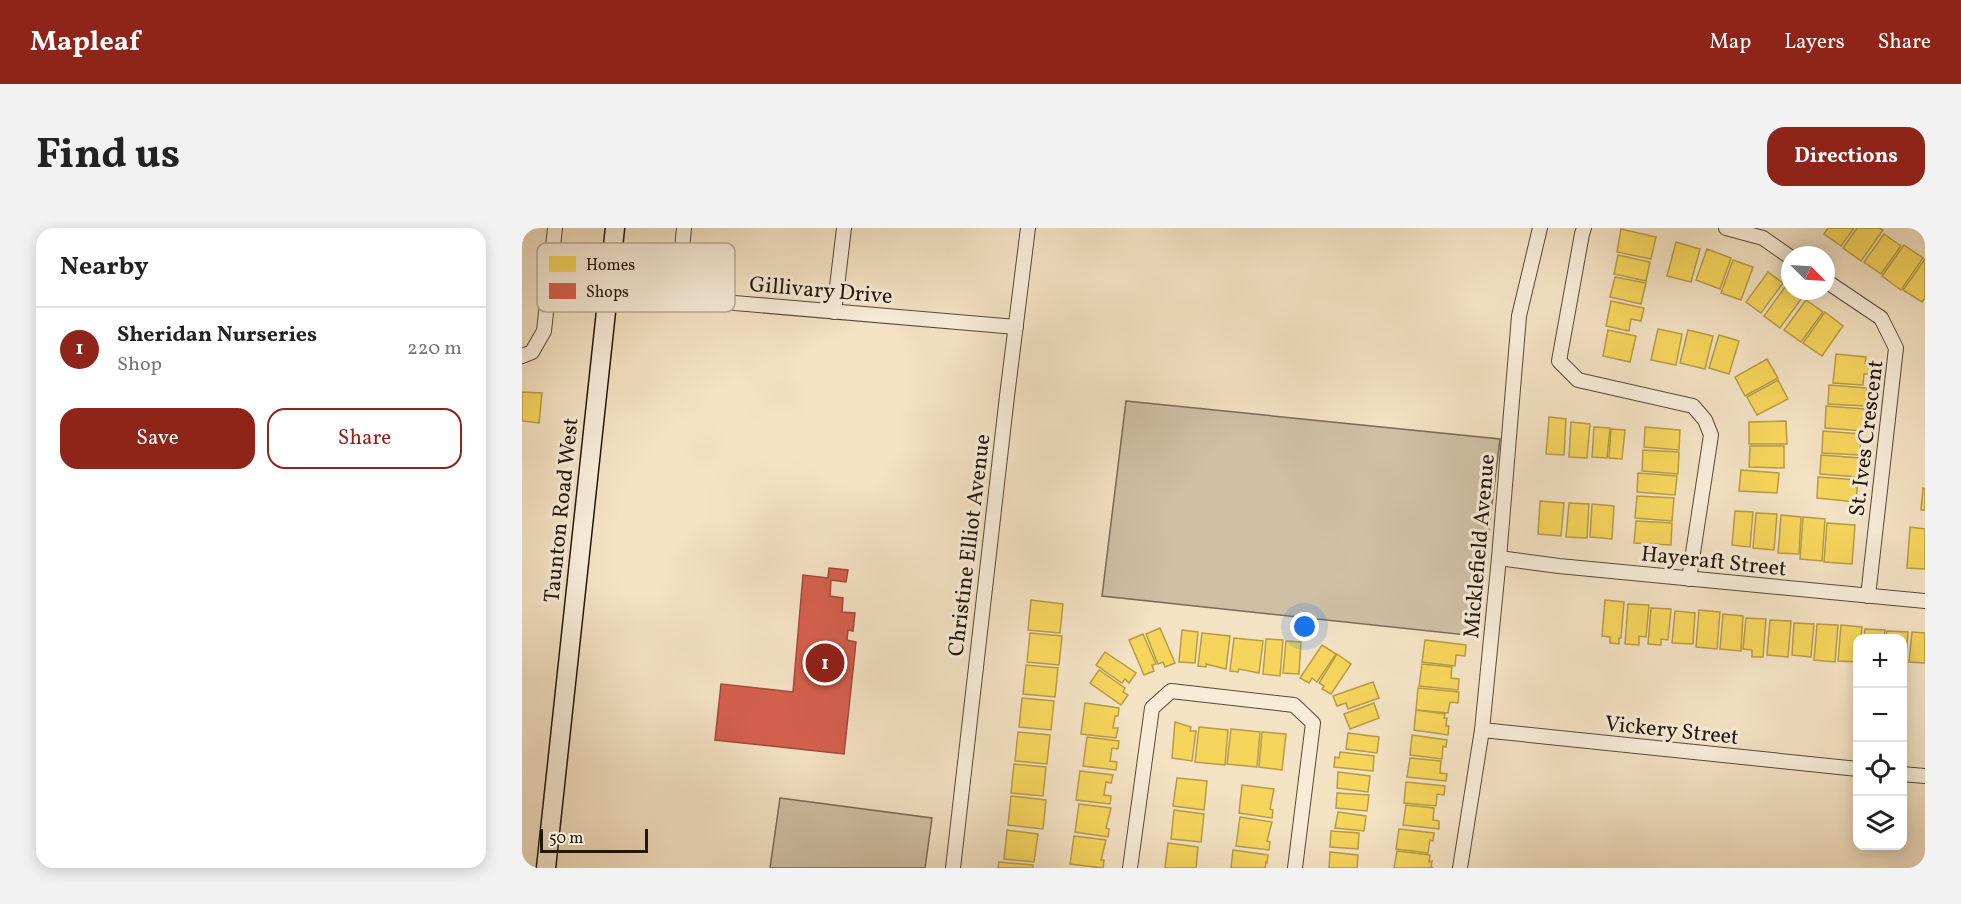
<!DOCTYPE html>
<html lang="en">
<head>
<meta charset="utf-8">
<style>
	body { margin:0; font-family:Vollkorn,serif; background:#f2f2f2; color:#222 }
	.controls { position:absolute; right:18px; bottom:18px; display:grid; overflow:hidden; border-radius:12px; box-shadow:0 3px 15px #0003 }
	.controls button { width:54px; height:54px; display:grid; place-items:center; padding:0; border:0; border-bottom:2px solid #e0e0e0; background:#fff; color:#222; font:30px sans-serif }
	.compass { position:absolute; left:1259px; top:18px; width:54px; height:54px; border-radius:50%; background:#fff; box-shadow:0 3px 15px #0003; rotate:114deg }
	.scale { position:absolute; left:18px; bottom:15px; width:108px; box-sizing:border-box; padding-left:6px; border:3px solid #23160b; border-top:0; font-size:16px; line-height:21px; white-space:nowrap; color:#23160b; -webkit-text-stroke:4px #f8ecd9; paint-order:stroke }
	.you { position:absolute; left:783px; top:399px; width:21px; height:21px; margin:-15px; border:4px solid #fff; border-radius:50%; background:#1a73e8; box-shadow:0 0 0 9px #1a73e833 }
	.badge { display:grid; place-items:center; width:39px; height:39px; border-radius:50%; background:#8f2418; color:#fff; font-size:20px; font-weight:700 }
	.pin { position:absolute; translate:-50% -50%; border:3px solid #fff; box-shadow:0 2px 6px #0006 }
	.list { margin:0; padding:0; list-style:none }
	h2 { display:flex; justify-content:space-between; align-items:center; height:78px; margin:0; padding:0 24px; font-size:26px }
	h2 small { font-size:20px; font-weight:400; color:#767676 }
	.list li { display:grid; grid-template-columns:39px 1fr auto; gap:18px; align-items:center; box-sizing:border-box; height:84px; padding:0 24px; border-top:2px solid #e0e0e0 }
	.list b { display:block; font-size:22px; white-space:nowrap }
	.list p { margin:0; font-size:20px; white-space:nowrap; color:#767676 }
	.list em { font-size:20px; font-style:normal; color:#767676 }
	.actions { display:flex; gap:12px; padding:18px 24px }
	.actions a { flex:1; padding:14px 0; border:2px solid #8f2418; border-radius:18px; text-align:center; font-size:21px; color:#8f2418 }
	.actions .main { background:#8f2418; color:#fff }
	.icon { flex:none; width:33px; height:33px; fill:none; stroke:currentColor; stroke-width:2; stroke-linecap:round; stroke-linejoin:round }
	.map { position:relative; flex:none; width:1403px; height:640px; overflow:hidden; border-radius:18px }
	header { display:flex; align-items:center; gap:36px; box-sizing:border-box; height:84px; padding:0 30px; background:#8f2418; color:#fff }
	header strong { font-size:28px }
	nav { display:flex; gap:33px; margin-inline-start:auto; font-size:21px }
	.intro { display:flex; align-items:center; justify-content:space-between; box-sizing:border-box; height:144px; padding:0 36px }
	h1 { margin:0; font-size:42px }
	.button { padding:15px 27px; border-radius:18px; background:#8f2418; color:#fff; font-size:21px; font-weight:700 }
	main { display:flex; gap:36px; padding:0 36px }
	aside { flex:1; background:#fff; border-radius:18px; box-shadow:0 3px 15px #0003 }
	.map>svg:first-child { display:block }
	.green { fill:#d0bfa5; stroke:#7a6a58; stroke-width:1.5 }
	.homes { fill:#f6d55c; stroke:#b79c44; stroke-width:1.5 }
	.shops { fill:#d6604d; stroke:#a04a39; stroke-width:1.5 }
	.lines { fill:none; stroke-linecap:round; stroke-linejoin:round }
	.street-casing { stroke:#574939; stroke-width:16 }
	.secondary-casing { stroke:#23160b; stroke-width:21 }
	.street { stroke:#f8ecd9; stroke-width:14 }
	.secondary { stroke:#f8ecd9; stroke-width:18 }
	.labels { text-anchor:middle; stroke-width:6; stroke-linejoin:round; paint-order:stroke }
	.street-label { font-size:22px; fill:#23160b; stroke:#f8ecd9 }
	.key { fill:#f8ecd9; stroke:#b8ac9b; stroke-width:1.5 }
	.key-label { font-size:16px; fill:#23160b }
</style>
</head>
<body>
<header>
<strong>Mapleaf</strong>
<nav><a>Map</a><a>Layers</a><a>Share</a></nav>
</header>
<div class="intro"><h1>Find us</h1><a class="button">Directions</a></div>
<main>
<aside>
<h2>Nearby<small></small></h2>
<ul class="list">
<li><span class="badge">1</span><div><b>Sheridan Nurseries</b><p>Shop</p></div><em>220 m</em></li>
</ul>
<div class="actions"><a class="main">Save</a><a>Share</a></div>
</aside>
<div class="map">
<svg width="1403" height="640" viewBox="0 0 1403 640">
	<rect width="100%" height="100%" fill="#f4e2c4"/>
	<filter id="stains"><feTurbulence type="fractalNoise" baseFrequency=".00333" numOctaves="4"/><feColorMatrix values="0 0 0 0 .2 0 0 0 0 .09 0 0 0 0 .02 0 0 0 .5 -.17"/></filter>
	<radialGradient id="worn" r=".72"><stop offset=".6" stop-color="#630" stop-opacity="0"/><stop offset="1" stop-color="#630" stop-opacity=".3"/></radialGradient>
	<!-- green -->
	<g class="green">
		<path d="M604 173 978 211 954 408 580 368Z"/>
		<path d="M258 570 410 590 403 640H248Z"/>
	</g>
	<!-- homes -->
	<g class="homes">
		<path d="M1306 0H1332L1319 18 1302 6Z"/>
		<path d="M1335 0H1357L1361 2 1339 33 1321 20Z"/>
		<path d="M1099 1 1134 9 1129 31 1095 24Z"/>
		<path d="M1362 6 1379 18 1359 46 1342 34Z"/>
		<path d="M1154 14 1178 21 1169 54 1145 48Z"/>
		<path d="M1382 17 1401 30 1379 62 1360 48Z"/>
		<path d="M1185 21 1209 30 1198 61 1174 52Z"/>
		<path d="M1096 27 1128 34 1124 53 1092 46Z"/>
		<path d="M1403 31V70L1400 74 1381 62Z"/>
		<path d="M1211 32 1231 39 1219 72 1199 65Z"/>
		<path d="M1246 44 1261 55 1239 85 1224 74Z"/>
		<path d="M1093 49 1124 55 1119 76 1088 69Z"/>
		<path d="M1263 59 1280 70 1258 100 1242 88Z"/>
		<path d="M1284 72 1301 84 1279 114 1262 102Z"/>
		<path d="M1089 73 1122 80 1119 93 1109 91 1107 103 1084 98Z"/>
		<path d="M1303 84 1321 98 1300 128 1281 115Z"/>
		<path d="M1136 101 1160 106 1154 137 1129 132Z"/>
		<path d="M1086 102 1114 108 1108 134 1081 128Z"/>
		<path d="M1166 102 1191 108 1183 141 1158 135Z"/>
		<path d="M1197 107 1217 113 1207 146 1187 140Z"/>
		<path d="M1314 126 1344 129 1343 135 1351 136 1350 146H1342L1341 157 1311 155Z"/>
		<path d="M1245 131 1256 150 1223 168 1213 149Z"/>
		<path d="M1256 152 1266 171 1235 187 1225 169Z"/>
		<path d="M1307 157 1345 160 1343 178 1306 176Z"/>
		<path d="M0 164 20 165 17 195 0 193Z"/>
		<path d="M1304 178 1343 181 1342 203 1303 200Z"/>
		<path d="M1027 189 1044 191 1042 227 1024 226Z"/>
		<path d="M1264 193 1265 216H1227V194Z"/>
		<path d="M1049 194 1068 196 1065 230 1047 229Z"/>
		<path d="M1072 199 1088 200 1085 230 1070 229Z"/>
		<path d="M1123 199 1158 202 1157 222 1122 219Z"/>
		<path d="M1089 201 1103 202 1100 231 1087 230Z"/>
		<path d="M1301 203 1339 206 1338 227 1300 225Z"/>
		<path d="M1228 218H1262V240L1227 239Z"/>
		<path d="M1121 222 1157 224 1156 246 1120 243Z"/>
		<path d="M1299 227 1338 230 1336 249 1298 246Z"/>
		<path d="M1219 242 1257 245 1255 265 1217 263Z"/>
		<path d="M1116 245 1155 248 1153 267 1115 264Z"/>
		<path d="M1296 249 1336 252 1334 274 1295 270Z"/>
		<path d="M1401 260 1403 261V282H1399Z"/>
		<path d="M1115 268 1152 270 1150 293 1113 290Z"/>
		<path d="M1018 273 1042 275 1039 308 1016 306Z"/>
		<path d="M1047 275 1067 276 1065 310 1044 309Z"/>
		<path d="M1070 276 1092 278 1090 311 1068 309Z"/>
		<path d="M1213 283 1231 284 1228 319 1210 317Z"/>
		<path d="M1234 285 1255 286 1252 322 1231 320Z"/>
		<path d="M1259 287 1279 289 1277 326 1256 325Z"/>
		<path d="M1281 289 1303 291 1300 333 1278 331Z"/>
		<path d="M1114 293 1150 295 1149 317 1112 315Z"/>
		<path d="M1305 295 1333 297 1330 336 1302 334Z"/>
		<path d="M1388 299 1403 301V341L1385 340Z"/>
		<path d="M509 372 541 376 538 405 506 402Z"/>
		<path d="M1083 372 1102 374 1099 410H1097V416L1088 415V409L1080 408Z"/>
		<path d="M1106 376 1127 377 1124 409 1117 408V417L1103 416Z"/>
		<path d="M1129 380 1149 381 1146 412 1139 411V417L1126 416Z"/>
		<path d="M1177 382 1198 384 1195 421 1174 419Z"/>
		<path d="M1153 383 1173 385 1171 416 1150 415Z"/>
		<path d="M1201 386 1221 388 1219 423 1198 421Z"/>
		<path d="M1224 390 1244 391 1241 429H1230V422L1221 421Z"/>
		<path d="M1248 392 1269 393 1266 429 1245 427Z"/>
		<path d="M1272 395 1292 396 1289 429 1270 427Z"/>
		<path d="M1295 396 1316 397 1313 434 1292 432Z"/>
		<path d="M1319 397 1340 399 1339 410H1336V434L1316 433Z"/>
		<path d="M638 400 653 435 643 439 641 434 636 436 624 406Z"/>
		<path d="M1343 401 1363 402 1362 410H1342Z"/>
		<path d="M660 402 676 404 673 435 657 434Z"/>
		<path d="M1365 403 1386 404 1383 439H1380V410H1364Z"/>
		<path d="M1390 404 1403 405V435L1387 434Z"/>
		<path d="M508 405 540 408 537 437 505 434Z"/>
		<path d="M680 405 708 408 704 441 684 436V439L676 438Z"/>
		<path d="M621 406 634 436 630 437 632 443 622 447 607 412Z"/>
		<path d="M712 410 741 413 737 445 717 441 716 444 708 443Z"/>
		<path d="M744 411 761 412 758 448 741 446Z"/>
		<path d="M903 412 944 417 943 428 934 427 933 438 900 434Z"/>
		<path d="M764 413 779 414 777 446 761 445Z"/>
		<path d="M800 417 814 426 795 454 790 450 787 455 778 450Z"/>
		<path d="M583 424 614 445 607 455 603 451 600 455 574 437Z"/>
		<path d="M815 426 829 436 809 466 800 461 802 458 797 455Z"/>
		<path d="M900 436 930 439 929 450 937 451 936 462 897 458Z"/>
		<path d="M504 437 536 440 533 469 501 466Z"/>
		<path d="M577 442 603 460 601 464 606 467 599 477 568 455Z"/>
		<path d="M851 454 857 470 826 481 824 475 815 478 811 468Z"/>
		<path d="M896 460 937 464 936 475 928 474 926 485 894 482Z"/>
		<path d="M500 470 532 473 529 502 497 499Z"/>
		<path d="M563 475 597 480 596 488H593L591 500H596L594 510 559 506Z"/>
		<path d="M852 475 857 490 828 501 822 486Z"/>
		<path d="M894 482 923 486 922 490H925L924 498H927L926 507 892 502Z"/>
		<path d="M653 494 669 499 668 503H674L670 533 650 530Z"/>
		<path d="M677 499 706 502 703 537 673 534Z"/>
		<path d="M709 501 738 504 735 539 705 536Z"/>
		<path d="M496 504 528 507 525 536 493 533Z"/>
		<path d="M740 504 764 506 760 542 737 539Z"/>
		<path d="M826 505 857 509 855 525 824 521Z"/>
		<path d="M890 507 925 512 924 519 921 518 920 531 888 527Z"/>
		<path d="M565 509 597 513 596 521 590 520 588 533 595 534 594 542 561 538Z"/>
		<path d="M818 524 852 528 851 543 812 539 813 529 817 530Z"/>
		<path d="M888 530 919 533 918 545 925 546 924 553 885 549Z"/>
		<path d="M492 536 524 539 521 568 489 565Z"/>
		<path d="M558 543 591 547 589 555 584 554 582 567 589 568 588 576 554 572Z"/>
		<path d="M816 544 848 548 846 564 815 560Z"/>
		<path d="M655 550 685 553 682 582 651 578Z"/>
		<path d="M884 554 923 558 922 567 915 566 914 578 882 575Z"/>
		<path d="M720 557 752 561 748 581 751 582 750 590 717 585Z"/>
		<path d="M815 565 847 567 845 583 814 580Z"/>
		<path d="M489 568 524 572 521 601 486 597Z"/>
		<path d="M557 576 589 580 584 600 587 601 586 609 553 604Z"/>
		<path d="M884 577 912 580 911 592 917 593V601L881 597Z"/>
		<path d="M652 582 682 586 679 614 649 611Z"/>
		<path d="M816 584 844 588 842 603 813 600Z"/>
		<path d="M718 589 750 594 745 613 748 614 747 622 714 618Z"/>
		<path d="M877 601 912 605 911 613 908 612 906 625 874 621Z"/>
		<path d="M485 602 516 606 512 634 482 631Z"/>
		<path d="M809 603 837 605 836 621 808 619Z"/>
		<path d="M552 608 584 612 579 632H582L581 640 548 636Z"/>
		<path d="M646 615 676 619 674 640H643Z"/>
		<path d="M711 622 746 627 745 635 744 634 743 640H709Z"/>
		<path d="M875 623 908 627 907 634 910 633 909 639 911 640H872Z"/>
		<path d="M808 624 836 627 835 640H807Z"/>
		<path d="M477 634 511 637V640H476Z"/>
	</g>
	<!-- shops -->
	<path class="shops" d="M307 340 326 342 324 354 309 352 308 368 321 370 320 384 333 385 331 403 326 402 325 412 334 414 322 526 193 512 199 456 271 464 281 347 306 350Z"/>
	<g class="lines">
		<!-- street casing -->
		<g class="street-casing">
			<g id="street">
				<path d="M162 0 158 42 168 60 189 73 494 99"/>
				<path d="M1062 0 1060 6 1037 133 1056 152 1171 178 1183 192 1189 207 1167 351"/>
				<path d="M1204 0 1241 10 1268 29"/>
				<path d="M1304 53 1359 90 1374 120 1346 368"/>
				<path d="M312 84 322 0"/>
				<path d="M0 128 10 124 22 103 33 0"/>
				<path d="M977 330 1037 338 1403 373"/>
				<path d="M960 502 1336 541"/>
				<path d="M1380 546 1403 548"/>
				<path d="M431 640 485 168 506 0"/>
				<path d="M608 640 630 480 649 463 772 477 791 495 773 640"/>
				<path d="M938 640 960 502 977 330 997 88 1018 0"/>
			</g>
		</g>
		<!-- secondary casing -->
		<g class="secondary-casing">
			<path id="secondary" d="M24 640 93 0"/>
		</g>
		<!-- street -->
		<use href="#street" class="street"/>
		<!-- secondary -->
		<use href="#secondary" class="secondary"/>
	</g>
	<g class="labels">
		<!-- street labels -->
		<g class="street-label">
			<text transform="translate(299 61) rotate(5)" y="8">Gillivary Drive</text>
			<text transform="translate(1343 210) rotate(-83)" y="8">St. Ives Crescent</text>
			<text transform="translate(38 282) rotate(-84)" y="8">Taunton Road West</text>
			<text transform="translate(446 317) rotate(-83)" y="8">Christine Elliot Avenue</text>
			<text transform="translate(956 318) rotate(-85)" y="8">Micklefield Avenue</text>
			<text transform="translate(1192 332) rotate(6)" y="8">Hayeraft Street</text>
			<text transform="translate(1150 501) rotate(6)" y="8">Vickery Street</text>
		</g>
	</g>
	<!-- legend -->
	<rect x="15" y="15" width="198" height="69" rx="9" class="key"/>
	<rect x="27" y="28" width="27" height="16" fill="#f6d55c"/>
	<rect x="27" y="55" width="27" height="16" fill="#d6604d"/>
	<g class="key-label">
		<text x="64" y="42">Homes</text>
		<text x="64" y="69">Shops</text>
	</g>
	<rect width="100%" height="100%" filter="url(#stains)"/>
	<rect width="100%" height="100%" fill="url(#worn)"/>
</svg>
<div class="controls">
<button>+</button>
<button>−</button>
<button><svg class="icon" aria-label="locate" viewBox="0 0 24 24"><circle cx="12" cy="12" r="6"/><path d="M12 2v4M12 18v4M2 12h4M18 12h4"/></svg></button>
<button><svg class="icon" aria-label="layers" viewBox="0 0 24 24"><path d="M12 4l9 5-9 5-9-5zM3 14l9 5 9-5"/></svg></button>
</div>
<svg class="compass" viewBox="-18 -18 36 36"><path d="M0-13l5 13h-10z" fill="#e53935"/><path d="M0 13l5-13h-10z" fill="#767676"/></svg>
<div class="scale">50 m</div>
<div class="you"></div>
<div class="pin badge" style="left:303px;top:435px">1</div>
</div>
</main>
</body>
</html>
